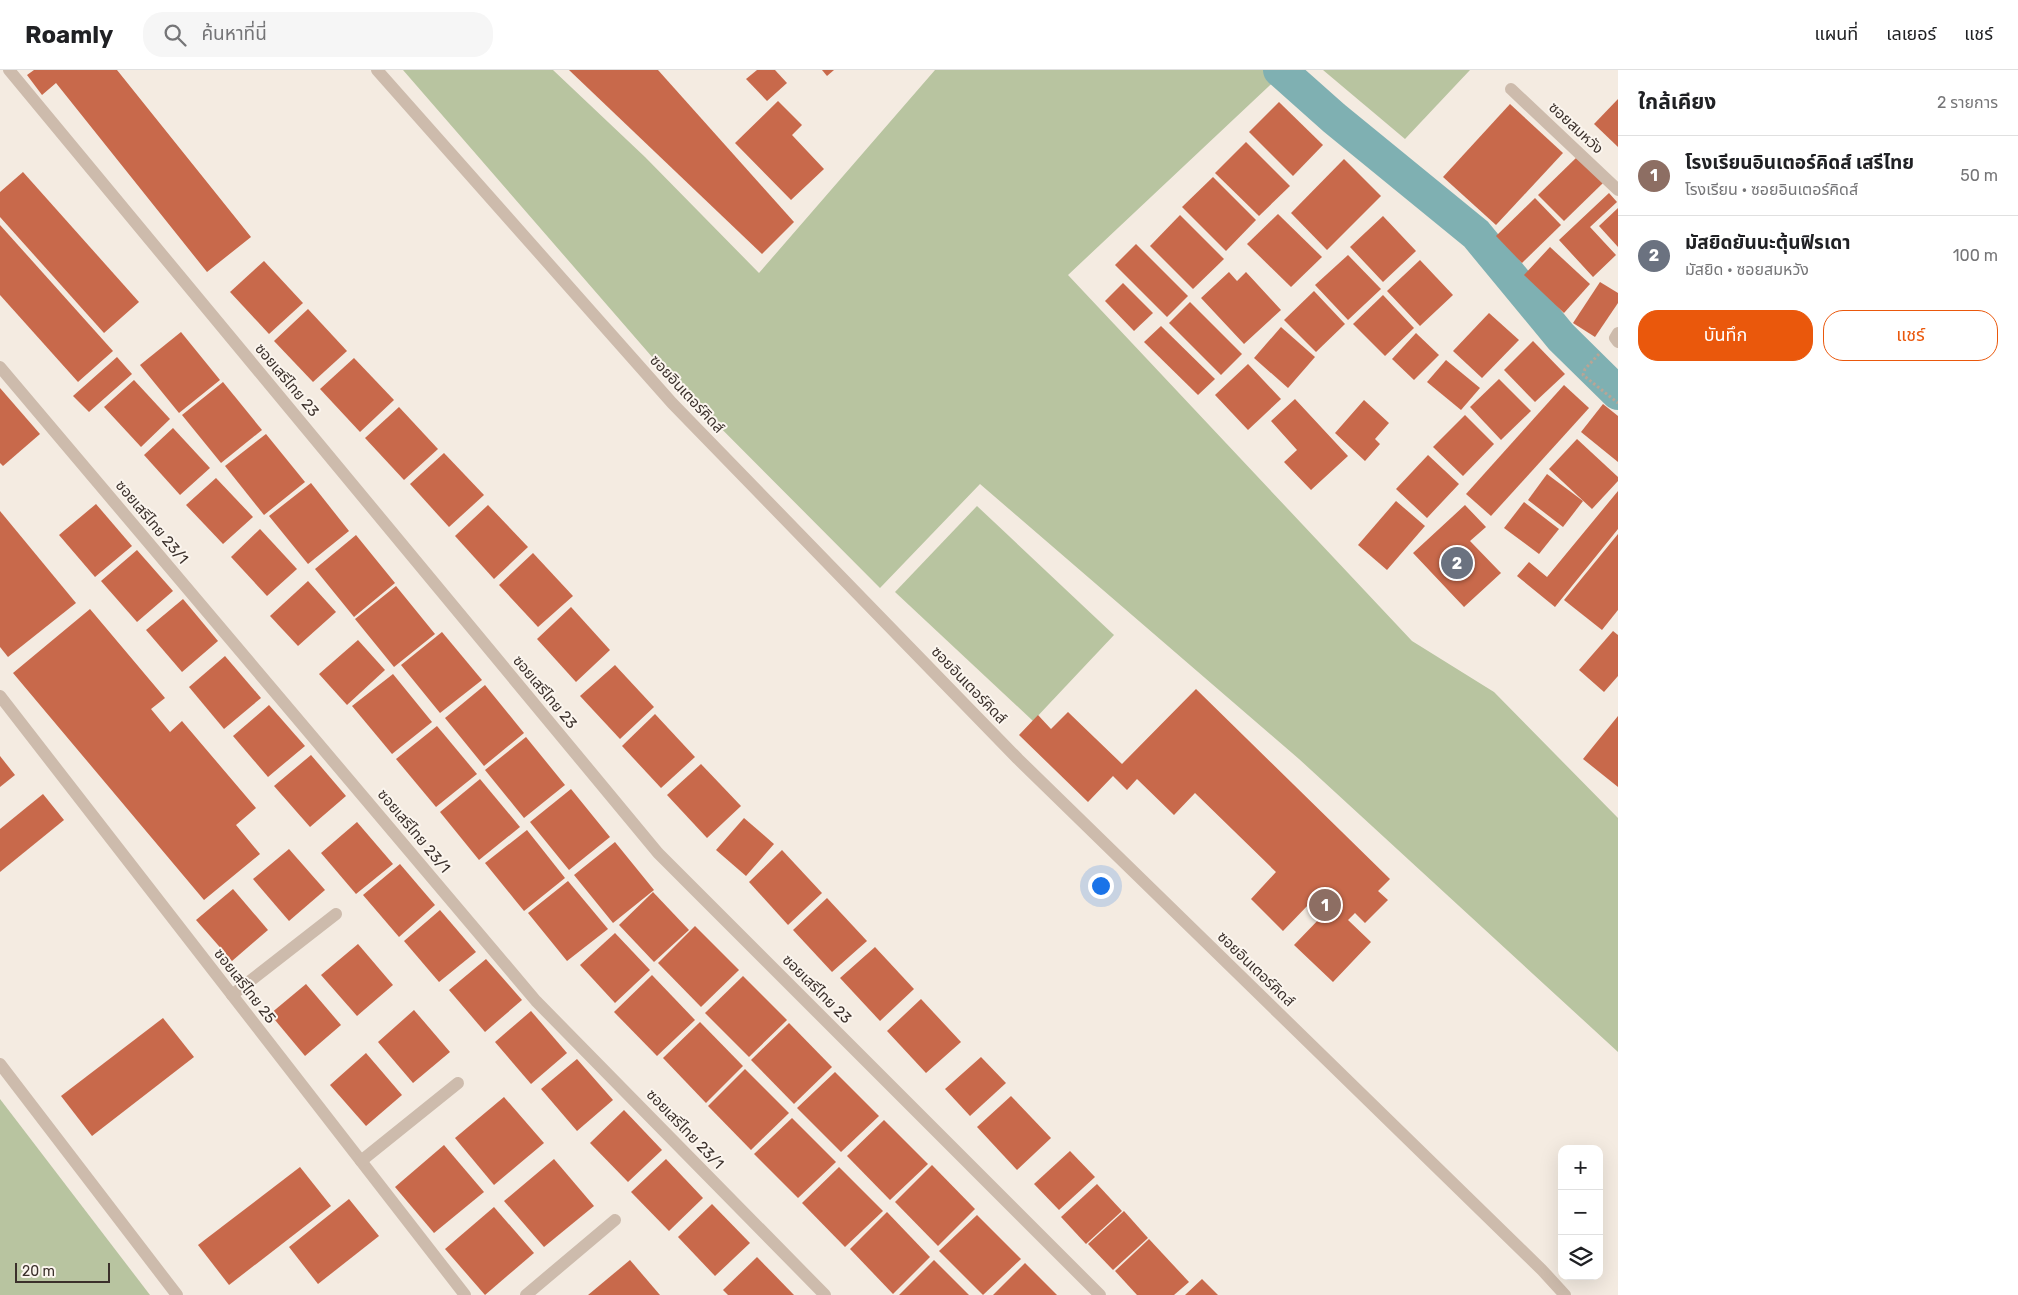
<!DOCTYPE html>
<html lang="th">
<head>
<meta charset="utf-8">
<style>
	body { margin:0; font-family:Rubik,"Noto Sans Thai",sans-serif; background:#f6f6f6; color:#202124 }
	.controls { position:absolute; right:15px; bottom:15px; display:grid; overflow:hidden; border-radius:10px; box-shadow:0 5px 20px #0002 }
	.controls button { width:45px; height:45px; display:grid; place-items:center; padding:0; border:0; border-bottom:1px solid #e0e0e0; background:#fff; color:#202124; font:25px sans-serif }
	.scale { position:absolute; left:15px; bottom:12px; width:95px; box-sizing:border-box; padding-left:5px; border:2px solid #3b302b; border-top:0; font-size:14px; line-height:18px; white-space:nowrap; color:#3b302b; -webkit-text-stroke:4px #fbf5ee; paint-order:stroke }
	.you { position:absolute; left:1100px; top:815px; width:18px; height:18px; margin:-12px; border:4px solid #fff; border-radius:50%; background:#1a73e8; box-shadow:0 0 0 8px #1a73e833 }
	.badge { display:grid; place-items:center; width:32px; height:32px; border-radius:50%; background:#ea580c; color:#fff; font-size:16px; font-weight:700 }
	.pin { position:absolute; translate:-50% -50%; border:2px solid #fff; box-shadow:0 1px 5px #0006 }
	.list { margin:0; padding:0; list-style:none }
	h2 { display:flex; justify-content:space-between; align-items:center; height:65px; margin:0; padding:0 20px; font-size:21px }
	h2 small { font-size:16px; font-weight:400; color:#757577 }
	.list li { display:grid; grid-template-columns:32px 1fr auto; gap:15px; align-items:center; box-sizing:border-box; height:80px; padding:0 20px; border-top:1px solid #e0e0e0 }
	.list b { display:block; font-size:19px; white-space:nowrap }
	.list p { margin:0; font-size:16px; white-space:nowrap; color:#757577 }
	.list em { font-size:16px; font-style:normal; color:#757577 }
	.actions { display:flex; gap:10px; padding:15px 20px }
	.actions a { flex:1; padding:11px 0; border:1px solid #ea580c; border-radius:20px; text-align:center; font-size:18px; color:#ea580c }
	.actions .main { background:#ea580c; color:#fff }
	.icon { flex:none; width:28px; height:28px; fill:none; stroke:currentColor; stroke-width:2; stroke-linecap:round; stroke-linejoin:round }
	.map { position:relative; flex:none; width:1618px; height:1225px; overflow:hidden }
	header { display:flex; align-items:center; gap:30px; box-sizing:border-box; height:70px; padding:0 25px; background:#fff; border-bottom:1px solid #e0e0e0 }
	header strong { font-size:24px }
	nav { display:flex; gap:28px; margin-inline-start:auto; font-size:18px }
	.search { width:350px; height:45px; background:#f6f6f6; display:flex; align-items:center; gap:12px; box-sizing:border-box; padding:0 18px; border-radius:20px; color:#757577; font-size:19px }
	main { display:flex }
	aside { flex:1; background:#fff }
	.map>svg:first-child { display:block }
	.green { fill:#b8c4a0 }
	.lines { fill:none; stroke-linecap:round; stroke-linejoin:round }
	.canal { stroke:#7fb0b2; stroke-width:34 }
	.building { fill:#c8694b }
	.path { stroke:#b9a596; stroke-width:3; stroke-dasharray:2.5 2.5; stroke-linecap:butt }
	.street { stroke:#cdbbac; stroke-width:12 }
	.labels { text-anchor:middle; stroke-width:4; stroke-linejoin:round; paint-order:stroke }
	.street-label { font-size:15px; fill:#3b302b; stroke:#fbf5ee }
</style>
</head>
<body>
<header>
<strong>Roamly</strong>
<div class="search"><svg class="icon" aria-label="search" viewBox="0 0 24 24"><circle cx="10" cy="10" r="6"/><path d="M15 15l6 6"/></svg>ค้นหาที่นี่</div>
<nav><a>แผนที่</a><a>เลเยอร์</a><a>แชร์</a></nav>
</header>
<main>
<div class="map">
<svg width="1618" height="1225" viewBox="0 0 1618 1225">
	<rect width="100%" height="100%" fill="#f4ebe1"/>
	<!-- green -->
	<g class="green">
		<path d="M403 0H553L645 87 759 203 935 0H1286L1068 205 1412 571 1494 622 1618 748V982L1299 689 980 414 880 518 666 303Z"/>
		<path d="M1323 0H1470L1405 69Z"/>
		<path d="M977 436 1114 565 1033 651 895 522Z"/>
		<path d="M0 1029 150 1225H0Z"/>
	</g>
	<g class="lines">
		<!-- canal -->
		<path class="canal" d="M1280 0 1334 48 1476 164 1561 267 1618 323"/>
	</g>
	<!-- building -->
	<g class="building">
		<path d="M34 0H117L251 167 207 202 56 13 42 25 27 5Z"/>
		<path d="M569 0H658L794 152 762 184Z"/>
		<path d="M757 0H775L787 13 767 31 746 9Z"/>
		<path d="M822 0H834L827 6Z"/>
		<path d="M1618 29V77L1594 54Z"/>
		<path d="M778 31 802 55 792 65 824 99 791 130 735 73Z"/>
		<path d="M1279 32 1323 75 1293 106 1249 62Z"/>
		<path d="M1510 34 1563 83 1496 155 1443 107Z"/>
		<path d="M1246 72 1290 116 1259 146 1215 103Z"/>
		<path d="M1577 87 1603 113 1564 151 1538 125Z"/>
		<path d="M1344 89 1381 126 1327 180 1291 143Z"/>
		<path d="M23 102 139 232 104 263 0 147V122Z"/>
		<path d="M1213 107 1256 150 1226 181 1182 137Z"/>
		<path d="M1609 123 1617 132 1590 157 1616 185 1593 207 1559 170Z"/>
		<path d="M1535 128 1561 155 1522 193 1496 166Z"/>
		<path d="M1618 138V177L1599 156Z"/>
		<path d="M1278 144 1322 187 1291 217 1247 174Z"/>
		<path d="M1180 145 1224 189 1193 219 1150 176Z"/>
		<path d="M1383 146 1416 181 1383 212 1350 177Z"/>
		<path d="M0 155 113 281 78 312 0 225Z"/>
		<path d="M1136 174 1188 226 1167 247 1115 195Z"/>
		<path d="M1550 177 1590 214 1564 243 1524 205Z"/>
		<path d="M1348 185 1381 219 1348 250 1315 215Z"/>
		<path d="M1420 190 1453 225 1420 256 1387 221Z"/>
		<path d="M264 191 303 233 269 264 230 222Z"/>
		<path d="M1229 202 1237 211 1246 202 1281 240 1244 274 1201 228Z"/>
		<path d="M1600 212 1618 223V233L1595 267 1573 253Z"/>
		<path d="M1123 213 1153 243 1134 261 1105 231Z"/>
		<path d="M1314 221 1345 254 1316 282 1284 250Z"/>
		<path d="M1383 225 1414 258 1385 286 1353 254Z"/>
		<path d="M1190 232 1242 284 1221 305 1169 253Z"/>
		<path d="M308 239 347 281 313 312 274 271Z"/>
		<path d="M1489 243 1519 270 1482 308 1453 281Z"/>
		<path d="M1161 256 1215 309 1198 325 1144 272Z"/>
		<path d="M1281 257 1315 287 1288 318 1254 288Z"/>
		<path d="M181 262 220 310 179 343 140 295Z"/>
		<path d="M1416 263 1439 285 1414 310 1392 289Z"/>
		<path d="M1533 271 1565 304 1535 332 1504 300Z"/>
		<path d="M117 287 132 304 89 342 73 326Z"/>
		<path d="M354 288 394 330 360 362 320 319Z"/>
		<path d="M1446 290 1480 318 1461 340 1427 312Z"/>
		<path d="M1248 294 1281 329 1248 360 1215 325Z"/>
		<path d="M1499 309 1531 341 1501 370 1470 337Z"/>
		<path d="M134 310 170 349 141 377 104 337Z"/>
		<path d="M223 312 262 360 221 393 182 345Z"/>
		<path d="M1564 315 1589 338 1491 446 1466 424Z"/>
		<path d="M0 318 40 364 3 396 0 393Z"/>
		<path d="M1295 329 1348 386 1311 420 1284 392 1297 380 1271 351Z"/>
		<path d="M1364 330 1389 353 1375 369 1380 374 1365 391 1335 363Z"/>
		<path d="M1603 334 1618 346V392L1581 362Z"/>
		<path d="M399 337 438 379 404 410 365 368Z"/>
		<path d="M1465 345 1494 374 1463 406 1433 377Z"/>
		<path d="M173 358 210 398 180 425 144 385Z"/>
		<path d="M266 364 305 412 264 445 225 396Z"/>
		<path d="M1577 369 1618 407V411L1592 439 1549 399Z"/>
		<path d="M444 383 484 425 449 457 410 414Z"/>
		<path d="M1428 385 1459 414 1427 448 1396 419Z"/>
		<path d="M1547 404 1583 431 1563 457 1528 430Z"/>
		<path d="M216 408 253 447 223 474 186 435Z"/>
		<path d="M311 413 349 461 308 494 269 446Z"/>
		<path d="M1618 421V459L1555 537 1517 506 1529 492 1547 507Z"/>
		<path d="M1396 431 1425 456 1387 500 1358 475Z"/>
		<path d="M1524 432 1559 459 1539 484 1504 458Z"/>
		<path d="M96 434 132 476 95 507 59 465Z"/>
		<path d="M488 435 528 477 494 509 455 466Z"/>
		<path d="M1465 435 1486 457 1470 471 1501 503 1464 537 1413 483Z"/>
		<path d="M0 441 76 533 8 587 0 577Z"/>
		<path d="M260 459 297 499 267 526 231 487Z"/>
		<path d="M1618 464V540L1602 560 1564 530Z"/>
		<path d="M356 465 395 513 354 547 315 499Z"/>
		<path d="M137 480 173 521 137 552 101 511Z"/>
		<path d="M533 483 573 526 538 557 499 515Z"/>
		<path d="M308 511 336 542 298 576 270 546Z"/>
		<path d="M396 516 435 564 394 597 355 549Z"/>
		<path d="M183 529 218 571 182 602 146 560Z"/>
		<path d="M571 537 610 580 576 612 537 569Z"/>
		<path d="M90 539 165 628 151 639 170 662 182 651 256 738 236 755 260 784 204 830 13 603Z"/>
		<path d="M1613 561 1618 565V606L1604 622 1579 600Z"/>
		<path d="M442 562 482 610 440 643 401 595Z"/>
		<path d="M358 570 385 600 347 635 319 604Z"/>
		<path d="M225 586 261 628 224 659 189 617Z"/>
		<path d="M615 595 654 637 620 669 580 626Z"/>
		<path d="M393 604 432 652 392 684 352 636Z"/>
		<path d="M485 615 524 663 484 696 445 648Z"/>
		<path d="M1196 619 1390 809 1378 821 1388 830 1365 853 1355 843 1348 850 1371 872 1333 912 1294 875 1322 846 1310 833 1283 861 1251 829 1276 802 1195 723 1174 745 1137 709 1127 720 1113 706 1088 732 1019 665 1038 645 1051 659 1068 642 1122 694Z"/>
		<path d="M269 635 305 676 268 707 233 666Z"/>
		<path d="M655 644 695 687 661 718 622 676Z"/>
		<path d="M1618 646V717L1583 689Z"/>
		<path d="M437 656 477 704 436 737 396 689Z"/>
		<path d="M526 667 565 715 524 748 485 700Z"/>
		<path d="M311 685 346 726 310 757 274 716Z"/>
		<path d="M0 686 15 705 0 717Z"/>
		<path d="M701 694 741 736 707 768 667 725Z"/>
		<path d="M480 709 520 757 479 790 440 742Z"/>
		<path d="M571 719 610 767 569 800 530 752Z"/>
		<path d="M43 724 64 750 0 802V759Z"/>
		<path d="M744 748 774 774 746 806 716 780Z"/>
		<path d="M357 752 393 794 356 824 321 783Z"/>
		<path d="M527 760 565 808 524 841 485 793Z"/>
		<path d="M615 772 654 820 613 853 574 805Z"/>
		<path d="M289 779 325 820 289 851 253 809Z"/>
		<path d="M782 780 822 823 788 855 749 812Z"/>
		<path d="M400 794 435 835 399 867 363 825Z"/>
		<path d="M568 811 608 859 567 891 528 843Z"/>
		<path d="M233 819 268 860 232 891 196 850Z"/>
		<path d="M653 822 689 860 654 892 619 855Z"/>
		<path d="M827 828 867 871 832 902 793 860Z"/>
		<path d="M440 840 476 882 439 912 404 871Z"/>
		<path d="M695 856 739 900 701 937 658 893Z"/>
		<path d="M615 863 650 900 615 933 580 895Z"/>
		<path d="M358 874 393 915 357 946 321 905Z"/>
		<path d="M875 877 914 919 880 951 840 908Z"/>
		<path d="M486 889 522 930 485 962 449 920Z"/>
		<path d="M652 905 695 950 657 986 614 942Z"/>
		<path d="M743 906 787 950 749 987 705 943Z"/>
		<path d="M306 914 341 955 305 986 270 944Z"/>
		<path d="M921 929 961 972 926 1003 887 961Z"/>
		<path d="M414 940 450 982 413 1013 378 972Z"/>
		<path d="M531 941 567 983 531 1014 495 972Z"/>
		<path d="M163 948 194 987 92 1066 61 1026Z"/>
		<path d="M700 952 743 996 706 1033 663 988Z"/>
		<path d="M789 953 832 997 794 1034 751 990Z"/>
		<path d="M366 983 402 1025 366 1056 330 1015Z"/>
		<path d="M981 987 1006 1013 970 1046 945 1019Z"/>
		<path d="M577 989 613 1030 577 1061 541 1019Z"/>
		<path d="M745 999 789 1043 751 1080 708 1036Z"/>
		<path d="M835 1002 879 1046 841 1082 797 1038Z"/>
		<path d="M1011 1026 1051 1068 1017 1100 977 1057Z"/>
		<path d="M504 1027 544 1073 494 1115 455 1068Z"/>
		<path d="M624 1040 662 1080 628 1112 590 1073Z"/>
		<path d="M792 1048 836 1092 798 1128 754 1084Z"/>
		<path d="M884 1050 928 1094 890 1130 847 1086Z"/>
		<path d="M444 1075 484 1122 434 1163 395 1117Z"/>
		<path d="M1070 1081 1095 1107 1059 1140 1034 1114Z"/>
		<path d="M554 1089 594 1136 544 1177 504 1131Z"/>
		<path d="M666 1089 703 1128 669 1161 631 1122Z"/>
		<path d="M932 1095 975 1139 938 1176 895 1132Z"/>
		<path d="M300 1097 331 1136 229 1215 198 1175Z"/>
		<path d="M839 1097 883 1141 845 1177 802 1133Z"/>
		<path d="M1097 1114 1122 1141 1086 1174 1061 1147Z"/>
		<path d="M349 1129 379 1166 318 1214 289 1177Z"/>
		<path d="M712 1134 750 1173 715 1206 678 1167Z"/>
		<path d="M494 1137 534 1183 485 1225 445 1179Z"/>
		<path d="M1124 1141 1148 1168 1113 1200 1088 1174Z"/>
		<path d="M887 1142 930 1187 893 1224 850 1179Z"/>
		<path d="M977 1145 1021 1189 983 1225 939 1181Z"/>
		<path d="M1149 1169 1189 1212 1174 1225H1137L1115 1201Z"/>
		<path d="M757 1187 794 1225H728L723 1220Z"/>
		<path d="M630 1190 660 1225H588Z"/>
		<path d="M934 1190 969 1225H899Z"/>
		<path d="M1025 1193 1057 1225H993Z"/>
		<path d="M1202 1209 1218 1225H1185Z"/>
	</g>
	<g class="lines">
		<!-- path -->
		<path class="path" d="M1599 284 1585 299 1583 305 1618 333"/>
		<!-- street -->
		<g class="street">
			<path d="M9 0 658 783 1100 1225"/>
			<path d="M377 0 672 333 1018 689 1542 1200 1565 1225"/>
			<path d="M1511 19 1618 120"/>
			<path d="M1618 263 1615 268 1618 272"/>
			<path d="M0 297 536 931 825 1225"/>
			<path d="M0 626 465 1225"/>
			<path d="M232 925 336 844"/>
			<path d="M0 994 177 1225"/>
			<path d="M361 1091 458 1013"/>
			<path d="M526 1225 615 1150"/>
		</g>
	</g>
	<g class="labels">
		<!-- street labels -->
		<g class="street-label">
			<text transform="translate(1576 58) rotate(43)" y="5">ซอยสมหวัง</text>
			<text transform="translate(287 310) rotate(50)" y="5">ซอยเสรีไทย 23</text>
			<text transform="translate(687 324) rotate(47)" y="5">ซอยอินเตอร์คิดส์</text>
			<text transform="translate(152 452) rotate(50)" y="5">ซอยเสรีไทย 23/1</text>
			<text transform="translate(969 615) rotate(46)" y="5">ซอยอินเตอร์คิดส์</text>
			<text transform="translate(545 622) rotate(50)" y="5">ซอยเสรีไทย 23</text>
			<text transform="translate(414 761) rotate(50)" y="5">ซอยเสรีไทย 23/1</text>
			<text transform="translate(1256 899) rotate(44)" y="5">ซอยอินเตอร์คิดส์</text>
			<text transform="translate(245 916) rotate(52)" y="5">ซอยเสรีไทย 25</text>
			<text transform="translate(817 919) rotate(45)" y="5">ซอยเสรีไทย 23</text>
			<text transform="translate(685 1059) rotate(46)" y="5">ซอยเสรีไทย 23/1</text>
		</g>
	</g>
</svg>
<div class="controls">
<button>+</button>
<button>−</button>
<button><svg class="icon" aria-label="layers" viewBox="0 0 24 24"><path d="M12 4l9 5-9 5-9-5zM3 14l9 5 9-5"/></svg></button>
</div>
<div class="scale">20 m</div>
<div class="you"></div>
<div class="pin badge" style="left:1325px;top:835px;background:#8d6e63">1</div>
<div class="pin badge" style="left:1457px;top:493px;background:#6b7280">2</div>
</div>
<aside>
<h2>ใกล้เคียง<small>2 รายการ</small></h2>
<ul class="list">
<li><span class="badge" style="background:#8d6e63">1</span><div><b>โรงเรียนอินเตอร์คิดส์ เสรีไทย</b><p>โรงเรียน · ซอยอินเตอร์คิดส์</p></div><em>50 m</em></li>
<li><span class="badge" style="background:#6b7280">2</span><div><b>มัสยิดยันนะตุ้นฟิรเดา</b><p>มัสยิด · ซอยสมหวัง</p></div><em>100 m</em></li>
</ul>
<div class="actions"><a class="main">บันทึก</a><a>แชร์</a></div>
</aside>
</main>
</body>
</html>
